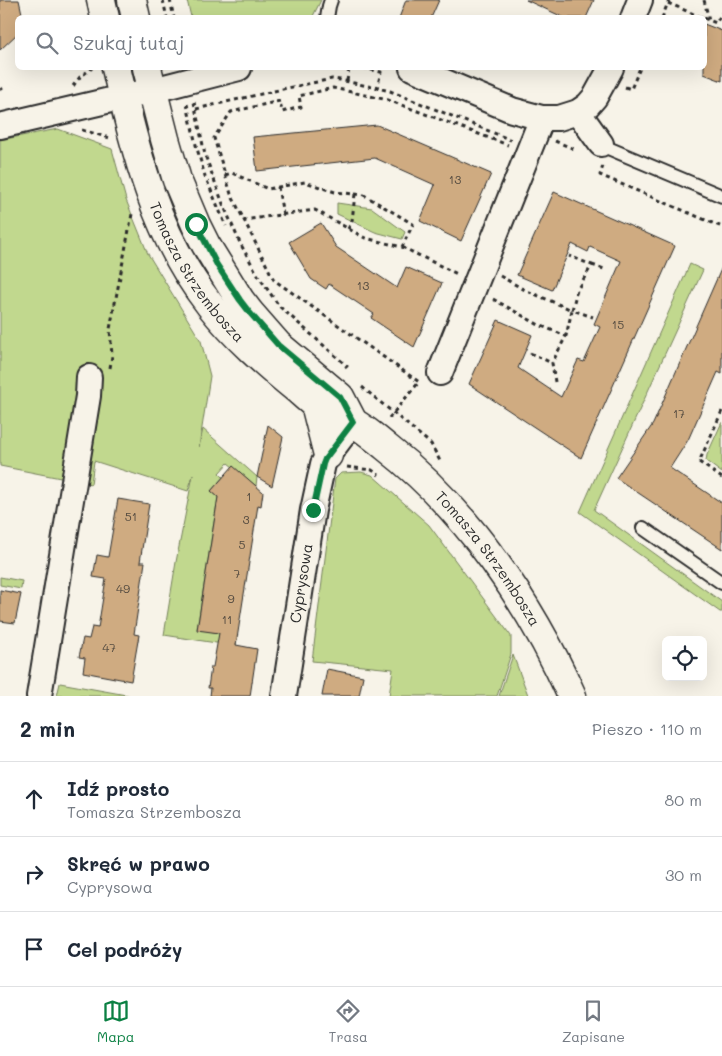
<!DOCTYPE html>
<html lang="pl">
<head>
<meta charset="utf-8">
<style>
	body { margin:0; font-family:Mali,sans-serif; background:#f6f6f7; color:#1f2937 }
	.controls { position:absolute; right:15px; bottom:15px; display:grid; overflow:hidden; border-radius:8px; box-shadow:0 5px 20px #0002 }
	.controls button { width:45px; height:45px; display:grid; place-items:center; padding:0; border:0; border-bottom:1px solid #e0e1e3; background:#fff; color:#1f2937; font:25px sans-serif }
	.stop { position:absolute; width:15px; height:15px; margin:-11px; border:4px solid #0b8043; border-radius:50%; background:#fff }
	.stop.end { background:#0b8043; border-color:#fff; box-shadow:0 1px 5px #0008 }
	.list { margin:0; padding:0; list-style:none }
	h2 { display:flex; justify-content:space-between; align-items:center; height:65px; margin:0; padding:0 20px; font-size:21px }
	h2 small { font-size:16px; font-weight:400; color:#747a83 }
	.list li { display:grid; grid-template-columns:32px 1fr auto; gap:15px; align-items:center; box-sizing:border-box; height:75px; padding:0 20px; border-top:1px solid #e0e1e3 }
	.list b { display:block; font-size:19px; white-space:nowrap }
	.list p { margin:0; font-size:16px; white-space:nowrap; color:#747a83 }
	.list em { font-size:16px; font-style:normal; color:#747a83 }
	.icon { flex:none; width:28px; height:28px; fill:none; stroke:currentColor; stroke-width:2; stroke-linecap:round; stroke-linejoin:round }
	.map { position:relative; flex:none; width:722px; height:696px; overflow:hidden }
	.search { position:absolute; background:#fff; box-shadow:0 5px 20px #0002; left:15px; right:15px; top:15px; height:55px; display:flex; align-items:center; gap:12px; box-sizing:border-box; padding:0 18px; border-radius:8px; color:#747a83; font-size:19px }
	.sheet { height:290px; background:#fff }
	nav { display:flex; justify-content:space-around; align-items:center; box-sizing:border-box; height:70px; border-top:1px solid #e0e1e3; background:#fff; font-size:14px; color:#747a83 }
	nav a { display:grid; justify-items:center; gap:2px }
	nav .on { color:#0b8043 }
	.map>svg:first-child { display:block }
	.green { fill:#c1d88e; stroke:#76825c }
	.building { fill:#cfab81; stroke:#2b2b2b }
	.lines { fill:none; stroke-linecap:round; stroke-linejoin:round }
	.lane-casing { stroke:#2b2b2b; stroke-width:16 }
	.street-casing { stroke:#2b2b2b; stroke-width:28 }
	.secondary-casing { stroke:#2b2b2b; stroke-width:31 }
	.path { stroke:#2b2b2b; stroke-width:3; stroke-dasharray:4 4; stroke-linecap:butt }
	.lane { stroke:#f7f3e8; stroke-width:12 }
	.street { stroke:#f7f3e8; stroke-width:24 }
	.secondary { stroke:#f7f3e8; stroke-width:28 }
	.route { stroke:#0b8043; stroke-width:6 }
	.labels { text-anchor:middle; stroke-width:5; stroke-linejoin:round; paint-order:stroke }
	.number-label { font-size:12px; fill:#544b40 }
	.street-label { font-size:15px; fill:#2b2b2b; stroke:#f7f3e8 }
</style>
</head>
<body>
<div class="map">
<svg width="722" height="696" viewBox="0 0 722 696">
	<rect width="100%" height="100%" fill="#f7f3e8"/>
	<filter id="ink" filterUnits="userSpaceOnUse"><feTurbulence type="fractalNoise" baseFrequency=".02" numOctaves="2"/><feDisplacementMap in="SourceGraphic" scale="10" xChannelSelector="R" yChannelSelector="G"/><feConvolveMatrix kernelMatrix="1 2 1 2 8 2 1 2 1" color-interpolation-filters="sRGB"/></filter>
	<g filter="url(#ink)">
		<!-- green -->
		<g class="green">
			<path d="M187 0H321L312 18 191 17Z"/>
			<path d="M58 129 112 149 126 200 148 254 201 341 210 376 199 447 203 429 257 477 256 486 228 463 219 473 223 477 211 491 218 497 197 629 237 636 236 646 164 635 176 562 193 475 188 491 94 461 91 484 0 466V140Z"/>
			<path d="M337 203 372 208 405 232 402 239 375 232 337 214Z"/>
			<path d="M690 264 703 270 594 510 722 602V612H720L580 512Z"/>
			<path d="M722 422V473L706 461 707 455Z"/>
			<path d="M361 472 372 475 429 525 511 636V654L497 696H389L393 669 312 661 335 479 341 473Z"/>
			<path d="M0 577 22 581 21 589 0 585Z"/>
			<path d="M513 655 528 695V696H499Z"/>
			<path d="M60 683 132 696H57Z"/>
		</g>
		<!-- building -->
		<g class="building">
			<path d="M0 0H19L23 18H18V33L0 50Z"/>
			<path d="M406 0H439L431 18H399Z"/>
			<path d="M526 0H594L586 18H565Z"/>
			<path d="M704 24 722 31V81L704 74Z"/>
			<path d="M377 125 491 174 461 241 420 221 435 185 375 158 257 171 253 137Z"/>
			<path d="M554 192 675 246 581 458 469 384 498 320 532 335 518 368 561 397 578 360 584 362 600 327 594 324 621 261 590 247 588 252 572 244 552 290 517 275Z"/>
			<path d="M321 223 336 247 397 288 406 267 442 283 414 347 371 318 374 314 329 284 326 289 311 279 289 242Z"/>
			<path d="M722 267V374L718 372 688 440 670 468 722 503V549L616 478 653 424Z"/>
			<path d="M268 425 283 437 272 486 257 477Z"/>
			<path d="M233 466 263 492 261 506 258 505 236 645 257 649 250 696H210L211 688H208L211 667H213L219 633 197 630 218 497 211 491Z"/>
			<path d="M118 499 149 504 140 562H145L134 634 139 635 131 681 83 672 85 658 79 657 83 638 89 639 92 627 98 628 106 579 93 577 97 555 108 557Z"/>
			<path d="M0 590 21 594 15 623 0 621Z"/>
			<path d="M327 669 363 676 359 696H322Z"/>
		</g>
		<g class="lines">
			<!-- lane casing -->
			<g class="lane-casing">
				<g id="lane">
					<path d="M327 18 329 6 331 0"/>
					<path d="M601 144 608 148 722 196"/>
					<path d="M643 528 722 583"/>
				</g>
			</g>
			<!-- street casing -->
			<g class="street-casing">
				<g id="street">
					<path d="M633 18 640 0"/>
					<path d="M412 68 512 110 542 118H559L578 112 588 105 595 97 611 68"/>
					<path d="M578 112 601 144"/>
					<path d="M0 126 153 90 239 68"/>
					<path d="M440 373 542 118"/>
					<path d="M39 696 88 396 89 377"/>
					<path id="s1" d="M284 696 313 510 323 464 328 455 353 422"/>
				</g>
			</g>
			<!-- secondary casing -->
			<g class="secondary-casing">
				<g id="secondary">
					<path d="M101 0 105 18"/>
					<path d="M132 0 136 18"/>
					<path id="s2" d="M116 68C136 152 155 235 210 305 236 338 267 365 299 391 309 400 320 410 331 416 338 420 347 419 354 423 365 429 376 439 386 447 466 509 531 604 572 696"/>
					<path d="M147 68 165 139 177 180 196 225 206 245 240 300 250 313 278 345 340 397 353 422"/>
					<path d="M315 404 328 455"/>
				</g>
			</g>
			<!-- path -->
			<g class="path">
				<path d="M163 0 167 18"/>
				<path d="M170 0 174 18"/>
				<path d="M704 0 709 20"/>
				<path d="M668 3 703 18"/>
				<path d="M662 18 669 0"/>
				<path d="M704 18 716 23 722 13"/>
				<path d="M363 68 381 72 377 88 390 91 511 140"/>
				<path d="M347 81 349 68"/>
				<path d="M73 86 80 77 92 68"/>
				<path d="M625 87 631 89 640 68"/>
				<path d="M0 90 3 88"/>
				<path d="M194 102 205 155 223 204 240 243 259 277 279 306 347 366 343 370"/>
				<path d="M187 104 196 145 205 176 226 226"/>
				<path d="M196 109 287 88 332 79 340 80 377 88"/>
				<path d="M82 130 110 138"/>
				<path d="M555 141 577 150"/>
				<path d="M603 166 600 175 722 227"/>
				<path d="M225 175 232 173 268 189 305 182 335 192 364 195 413 224 402 247 365 238 315 210 244 220"/>
				<path d="M278 187 283 215"/>
				<path d="M348 229 352 221 355 194"/>
				<path d="M402 247 457 274"/>
				<path d="M592 265 607 270"/>
				<path d="M500 276 525 290 572 310 577 290 592 265 569 256"/>
				<path d="M493 299 539 325 566 336"/>
				<path d="M530 353 552 363"/>
				<path d="M110 368 112 356 110 329 132 214"/>
				<path d="M555 382 552 363 566 336 572 310 593 317"/>
				<path d="M362 387 431 444 440 461"/>
				<path d="M722 411 699 462 722 478"/>
				<path d="M389 418 419 382 274 280 231 194 214 138 231 112 280 101 282 112 301 107 299 96 333 88 388 100 508 145"/>
				<path d="M347 467 372 470 379 475"/>
			</g>
			<!-- lane -->
			<use href="#lane" class="lane"/>
			<!-- street -->
			<use href="#street" class="street"/>
			<!-- secondary -->
			<use href="#secondary" class="secondary"/>
		</g>
	</g>
	<g class="lines" filter="url(#ink)">
		<!-- route -->
		<path class="route" d="M196 224 217 265 240 300 250 313 278 345 340 397 353 422 325 459 323 464 313 510"/>
	</g>
	<g class="labels">
		<!-- number labels -->
		<g class="number-label">
			<text x="455" y="184">13</text>
			<text x="363" y="290">13</text>
			<text x="618" y="329">15</text>
			<text x="679" y="418">17</text>
			<text x="249" y="501">1</text>
			<text x="131" y="521">51</text>
			<text x="246" y="524">3</text>
			<text x="242" y="549">5</text>
			<text x="237" y="578">7</text>
			<text x="123" y="593">49</text>
			<text x="231" y="603">9</text>
			<text x="227" y="624">11</text>
			<text x="109" y="652">47</text>
		</g>
		<!-- street labels -->
		<g class="street-label">
			<text dy="5" stroke="none"><textPath href="#s2" startOffset="222">Tomasza Strzembosza</textPath></text>
			<text dy="5" stroke="none"><textPath href="#s2" startOffset="638">Tomasza Strzembosza</textPath></text>
			<text dy="5" stroke="none"><textPath href="#s1" startOffset="114">Cyprysowa</textPath></text>
		</g>
	</g>
</svg>
<div class="controls">
<button><svg class="icon" aria-label="locate" viewBox="0 0 24 24"><circle cx="12" cy="12" r="6"/><path d="M12 2v4M12 18v4M2 12h4M18 12h4"/></svg></button>
</div>
<div class="stop" style="left:196px;top:224px"></div>
<div class="stop end" style="left:313px;top:510px"></div>
<div class="search"><svg class="icon" aria-label="search" viewBox="0 0 24 24"><circle cx="10" cy="10" r="6"/><path d="M15 15l6 6"/></svg>Szukaj tutaj</div>
</div>
<section class="sheet">
<h2>2 min<small>Pieszo · 110 m</small></h2>
<ul class="list">
<li><svg class="icon" aria-label="ahead" viewBox="0 0 24 24"><path d="M12 20V5M6 11l6-6 6 6"/></svg><div><b>Idź prosto</b><p>Tomasza Strzembosza</p></div><em>80 m</em></li>
<li><svg class="icon" aria-label="right" viewBox="0 0 24 24"><path d="M7 20v-9h11M14 6l5 5-5 5"/></svg><div><b>Skręć w prawo</b><p>Cyprysowa</p></div><em>30 m</em></li>
<li><svg class="icon" aria-label="arrive" viewBox="0 0 24 24"><path d="M6 21V4h12l-3 4 3 4H6"/></svg><div><b>Cel podróży</b></div></li>
</ul>
</section>
<nav>
<a class="on"><svg class="icon" aria-label="map" viewBox="0 0 24 24"><path d="M3 6l6-2 6 2 6-2v14l-6 2-6-2-6 2zM9 4v14M15 6v14"/></svg>Mapa</a>
<a><svg class="icon" aria-label="directions" viewBox="0 0 24 24"><path d="M12 3l9 9-9 9-9-9zM9 14v-3h6M13 9l2 2-2 2"/></svg>Trasa</a>
<a><svg class="icon" aria-label="saved" viewBox="0 0 24 24"><path d="M7 4h10v16l-5-4-5 4z"/></svg>Zapisane</a>
</nav>
</body>
</html>
